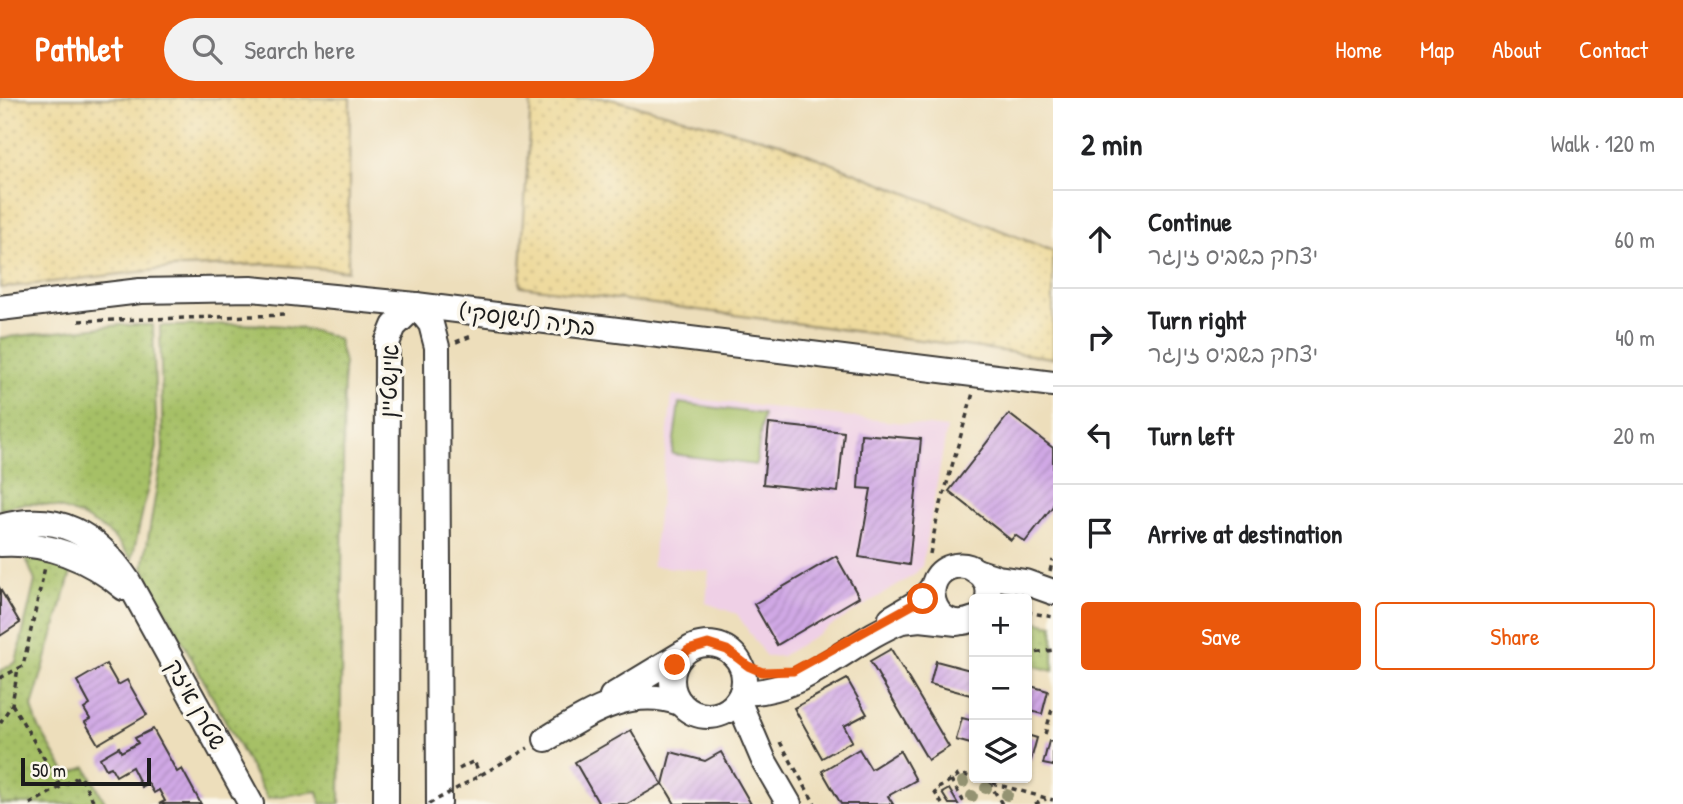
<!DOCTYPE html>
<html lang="en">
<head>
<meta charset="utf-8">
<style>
	body { margin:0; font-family:"Patrick Hand","Playpen Sans Hebrew",sans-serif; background:#f2f2f2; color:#202124 }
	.controls { position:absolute; right:21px; bottom:21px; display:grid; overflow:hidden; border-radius:7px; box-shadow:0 2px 5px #0004 }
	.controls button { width:63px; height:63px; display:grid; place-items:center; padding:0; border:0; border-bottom:2px solid #e0e0e0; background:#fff; color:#202124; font:35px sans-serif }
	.scale { position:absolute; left:21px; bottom:18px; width:130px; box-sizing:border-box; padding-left:7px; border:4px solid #1c1c1c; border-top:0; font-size:19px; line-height:24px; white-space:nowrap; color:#1c1c1c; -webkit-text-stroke:5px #fbf7ec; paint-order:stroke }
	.stop { position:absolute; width:21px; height:21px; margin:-16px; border:5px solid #ea580c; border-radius:50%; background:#fff }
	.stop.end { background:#ea580c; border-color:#fff; box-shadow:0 2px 7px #0008 }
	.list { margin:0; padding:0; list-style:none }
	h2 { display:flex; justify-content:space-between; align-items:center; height:91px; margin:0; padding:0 28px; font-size:30px }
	h2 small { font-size:23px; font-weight:400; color:#757577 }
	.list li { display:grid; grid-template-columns:46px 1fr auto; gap:21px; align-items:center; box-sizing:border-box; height:98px; padding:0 28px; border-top:2px solid #e0e0e0 }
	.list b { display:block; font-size:26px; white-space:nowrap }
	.list p { margin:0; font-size:23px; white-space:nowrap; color:#757577 }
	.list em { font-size:23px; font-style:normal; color:#757577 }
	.actions { display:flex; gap:14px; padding:21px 28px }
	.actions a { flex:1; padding:16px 0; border:2px solid #ea580c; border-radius:7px; text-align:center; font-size:24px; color:#ea580c }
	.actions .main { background:#ea580c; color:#fff }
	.icon { flex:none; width:38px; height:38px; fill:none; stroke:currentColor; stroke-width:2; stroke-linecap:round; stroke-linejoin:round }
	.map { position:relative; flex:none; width:1053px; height:706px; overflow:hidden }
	header { display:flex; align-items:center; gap:42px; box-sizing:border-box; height:98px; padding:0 35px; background:#ea580c; color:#fff }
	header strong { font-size:33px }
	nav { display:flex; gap:38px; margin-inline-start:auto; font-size:24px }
	.search { width:490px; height:63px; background:#f2f2f2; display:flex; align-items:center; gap:18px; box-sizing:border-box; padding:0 24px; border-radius:38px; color:#757577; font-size:26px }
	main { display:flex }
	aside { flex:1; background:#fff }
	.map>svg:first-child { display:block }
	.built { fill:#efd0e6 }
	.grass { fill:url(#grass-dots); stroke:#616e41; stroke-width:2 }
	.sand { fill:url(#sand-dots); stroke:#857b5d; stroke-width:2 }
	.garden { fill:#a6c066; stroke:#616e41; stroke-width:2 }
	.building { fill:url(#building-hatch) }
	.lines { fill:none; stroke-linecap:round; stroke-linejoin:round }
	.minor-casing { stroke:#3b3934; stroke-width:28 }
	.path { stroke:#3b3934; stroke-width:3.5; stroke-dasharray:5 5; stroke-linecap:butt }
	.minor { stroke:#fff; stroke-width:24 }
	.path-bridge { stroke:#3b3934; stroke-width:3.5; stroke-dasharray:5 5; stroke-linecap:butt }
	.tree { fill:#949372 }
	.route { stroke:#ea580c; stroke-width:9 }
	.labels { text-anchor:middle; stroke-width:7; stroke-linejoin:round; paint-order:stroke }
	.street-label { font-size:23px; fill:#1c1c1c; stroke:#fbf7ec }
</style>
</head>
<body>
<header>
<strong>Pathlet</strong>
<div class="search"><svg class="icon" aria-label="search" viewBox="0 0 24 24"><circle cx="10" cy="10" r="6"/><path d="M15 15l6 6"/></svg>Search here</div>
<nav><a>Home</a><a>Map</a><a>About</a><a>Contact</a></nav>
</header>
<main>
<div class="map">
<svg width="1053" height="706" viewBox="0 0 1053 706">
	<defs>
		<pattern id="grass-dots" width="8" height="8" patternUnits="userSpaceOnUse" patternTransform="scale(1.75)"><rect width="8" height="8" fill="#a6c066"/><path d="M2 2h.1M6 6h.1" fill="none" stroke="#8ea458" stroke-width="1.8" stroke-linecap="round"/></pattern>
		<pattern id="sand-dots" width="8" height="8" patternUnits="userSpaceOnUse" patternTransform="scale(1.75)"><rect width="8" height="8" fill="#eeda9e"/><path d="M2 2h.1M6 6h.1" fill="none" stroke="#ccba88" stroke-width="1.8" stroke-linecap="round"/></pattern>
		<pattern id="building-hatch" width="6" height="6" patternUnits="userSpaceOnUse" patternTransform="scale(1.75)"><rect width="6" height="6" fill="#d0a8e5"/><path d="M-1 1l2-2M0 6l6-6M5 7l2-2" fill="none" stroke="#b290c4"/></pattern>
	</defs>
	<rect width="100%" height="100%" fill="#fbf7ec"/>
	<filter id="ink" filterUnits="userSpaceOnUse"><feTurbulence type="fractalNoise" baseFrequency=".0143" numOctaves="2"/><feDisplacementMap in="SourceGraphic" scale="14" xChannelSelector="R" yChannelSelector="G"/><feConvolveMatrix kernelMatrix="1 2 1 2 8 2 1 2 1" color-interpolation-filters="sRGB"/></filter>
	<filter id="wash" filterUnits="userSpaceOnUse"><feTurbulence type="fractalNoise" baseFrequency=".00686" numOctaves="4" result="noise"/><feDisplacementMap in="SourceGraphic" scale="28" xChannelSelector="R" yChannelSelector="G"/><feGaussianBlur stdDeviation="1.57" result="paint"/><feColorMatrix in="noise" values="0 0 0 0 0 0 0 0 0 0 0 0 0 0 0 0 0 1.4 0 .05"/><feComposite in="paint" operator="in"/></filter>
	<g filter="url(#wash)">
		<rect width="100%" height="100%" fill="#eddebb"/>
		<!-- built -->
		<path class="built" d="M672 298 947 330 922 468 914 477 782 558 766 559 737 516 706 505 709 473 652 468Z"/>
		<!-- grass -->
		<g class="grass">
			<path d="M121 227H153L157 349 132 461C125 453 118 443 110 436 81 414 36 395 0 412V240Z"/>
			<path d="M160 228C215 228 287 219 338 241L344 265 340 706H321L318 693 267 700 143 470 163 353Z"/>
			<path d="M25 458 72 471 32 609 38 628 67 677 86 669 106 706H0V573L16 564 35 483Z"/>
			<path d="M1027 522 1053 527V573L1027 566Z"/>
		</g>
		<!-- sand -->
		<g class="sand">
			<path d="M0 0H350L348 173 271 166 182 169 0 190Z"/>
			<path d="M531 0H607L780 45 1053 153V260L520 188Z"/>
		</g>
		<!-- garden -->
		<path class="garden" d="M679 305 763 316 756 367 672 356Z"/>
		<g id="blocks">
			<!-- building -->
			<g class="building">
				<path d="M1009 316 1053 350V408L1025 444 1015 437 1011 442 949 393Z"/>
				<path d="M769 326 844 334 838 394 763 386Z"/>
				<path d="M861 336 921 341 909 467 859 459 871 391 858 390Z"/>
				<path d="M836 458 859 499 777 547 754 506Z"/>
				<path d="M0 491 20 525 0 538Z"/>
				<path d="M891 551 949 649 928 662 870 563Z"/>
				<path d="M936 563 974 573V598L930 586Z"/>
				<path d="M106 566 118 587 127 582 147 617 98 646 85 624 90 621 84 611 90 607 77 583Z"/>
				<path d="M847 581 867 616 844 628 852 643 822 660 794 610Z"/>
				<path d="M1027 587 1048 593 1042 616 1027 612Z"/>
				<path d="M962 620 974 623V647L956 642Z"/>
				<path d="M153 631 177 674 182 671 201 706H159L165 703 159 692 154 695 148 685 142 689 132 669 116 678 111 669 106 671 100 660 119 649 121 654 138 645 135 640Z"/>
				<path d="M631 632 662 686 627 706H599L575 664Z"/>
				<path d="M1027 637 1037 640 1031 662 1027 661Z"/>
				<path d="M1049 643 1053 644V668L1043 666Z"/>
				<path d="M859 651 871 671 900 653 916 682 888 698 893 706H841L822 673Z"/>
				<path d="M671 654 705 663 721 654 751 706H675L663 686Z"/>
				<path d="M949 691 958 706H949L942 695Z"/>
			</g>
		</g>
	</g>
	<g filter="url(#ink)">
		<use href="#blocks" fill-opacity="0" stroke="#3b3934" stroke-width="2"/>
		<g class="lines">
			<!-- minor casing -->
			<g class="minor-casing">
				<g id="minor">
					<path d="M0 210 140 193 251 191 416 207 1053 286"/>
					<path d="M0 429C58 413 96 435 128 483L251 706"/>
					<path d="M0 446C46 443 89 460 124 490"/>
					<path d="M976 473 998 480 1025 484 1053 494"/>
					<path d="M891 520 923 501 932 490"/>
					<path d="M974 521C931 539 916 475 955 468 962 467 970 468 976 473 986 479 990 490 988 501"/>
					<circle cx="708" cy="582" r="36"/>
					<path d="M742 594C801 598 849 543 902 523L920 521 957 525"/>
					<path d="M612 598 683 555"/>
					<path d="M738 602 764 663 789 706"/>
					<path d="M546 641C588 616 630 587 680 605"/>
					<path d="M386 706 387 245 394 228 416 207 431 226 437 249 439 706"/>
				</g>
			</g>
			<!-- path -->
			<g class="path">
				<path d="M79 223 288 217"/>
				<path d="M456 244 474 237"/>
				<path d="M930 456 937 420 973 295"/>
				<path d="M1050 473 1053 462"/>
				<path d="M1027 514 1053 519"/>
				<path d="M1027 527 1030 535 1027 545"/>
				<path d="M1027 556 1053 552"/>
				<path d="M0 580 23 568 45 469"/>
				<path d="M12 606 61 689"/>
				<path d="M0 625 12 606 18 570"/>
				<path d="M1045 636 1053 608"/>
				<path d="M780 644 815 706"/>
				<path d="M509 661 528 650"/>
				<path d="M459 671 474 663 480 677"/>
				<path d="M951 682 965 706"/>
				<path d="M989 684 1002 706"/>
				<path d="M30 706 80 678 95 706"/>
				<path d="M942 706 934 693 960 676 1053 702"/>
				<path d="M1035 706 1046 701"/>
			</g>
			<!-- minor -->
			<use href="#minor" class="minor"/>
			<!-- path-bridge -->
			<path class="path-bridge" d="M429 706 509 661"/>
		</g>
		<!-- trees -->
		<g class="tree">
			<circle cx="963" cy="684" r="6"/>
			<circle cx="986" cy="690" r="6"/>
			<circle cx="1007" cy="697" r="6"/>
			<circle cx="972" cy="698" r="6"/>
		</g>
	</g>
	<g class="lines" filter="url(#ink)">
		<!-- route -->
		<path class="route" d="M675 567 688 552 708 546 727 552 748 568 762 574 793 573 923 501"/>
	</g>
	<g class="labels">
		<!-- street labels -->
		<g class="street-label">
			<text transform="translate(527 221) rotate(7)" y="8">בתיה (לישנסקי)</text>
			<text transform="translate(389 283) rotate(-88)" y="8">אינשטיין</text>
			<text transform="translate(196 606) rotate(61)" y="8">שטרן איזק</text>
		</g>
	</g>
</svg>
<div class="controls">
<button>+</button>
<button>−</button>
<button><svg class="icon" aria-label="layers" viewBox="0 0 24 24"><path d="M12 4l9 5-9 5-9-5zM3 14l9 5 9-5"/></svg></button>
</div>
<div class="scale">50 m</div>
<div class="stop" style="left:923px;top:501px"></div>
<div class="stop end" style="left:675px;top:567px"></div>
</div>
<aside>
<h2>2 min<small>Walk · 120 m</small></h2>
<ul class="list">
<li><svg class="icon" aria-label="ahead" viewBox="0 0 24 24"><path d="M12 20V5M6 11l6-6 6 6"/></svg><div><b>Continue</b><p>יצחק בשביס זינגר</p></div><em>60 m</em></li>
<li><svg class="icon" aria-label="right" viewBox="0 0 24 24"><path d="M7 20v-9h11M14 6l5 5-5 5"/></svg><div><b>Turn right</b><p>יצחק בשביס זינגר</p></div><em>40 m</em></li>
<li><svg class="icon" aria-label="left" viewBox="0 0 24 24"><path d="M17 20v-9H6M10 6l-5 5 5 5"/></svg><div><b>Turn left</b></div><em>20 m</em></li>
<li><svg class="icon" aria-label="arrive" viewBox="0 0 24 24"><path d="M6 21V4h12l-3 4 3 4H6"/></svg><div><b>Arrive at destination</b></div></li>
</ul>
<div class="actions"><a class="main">Save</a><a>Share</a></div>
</aside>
</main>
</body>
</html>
